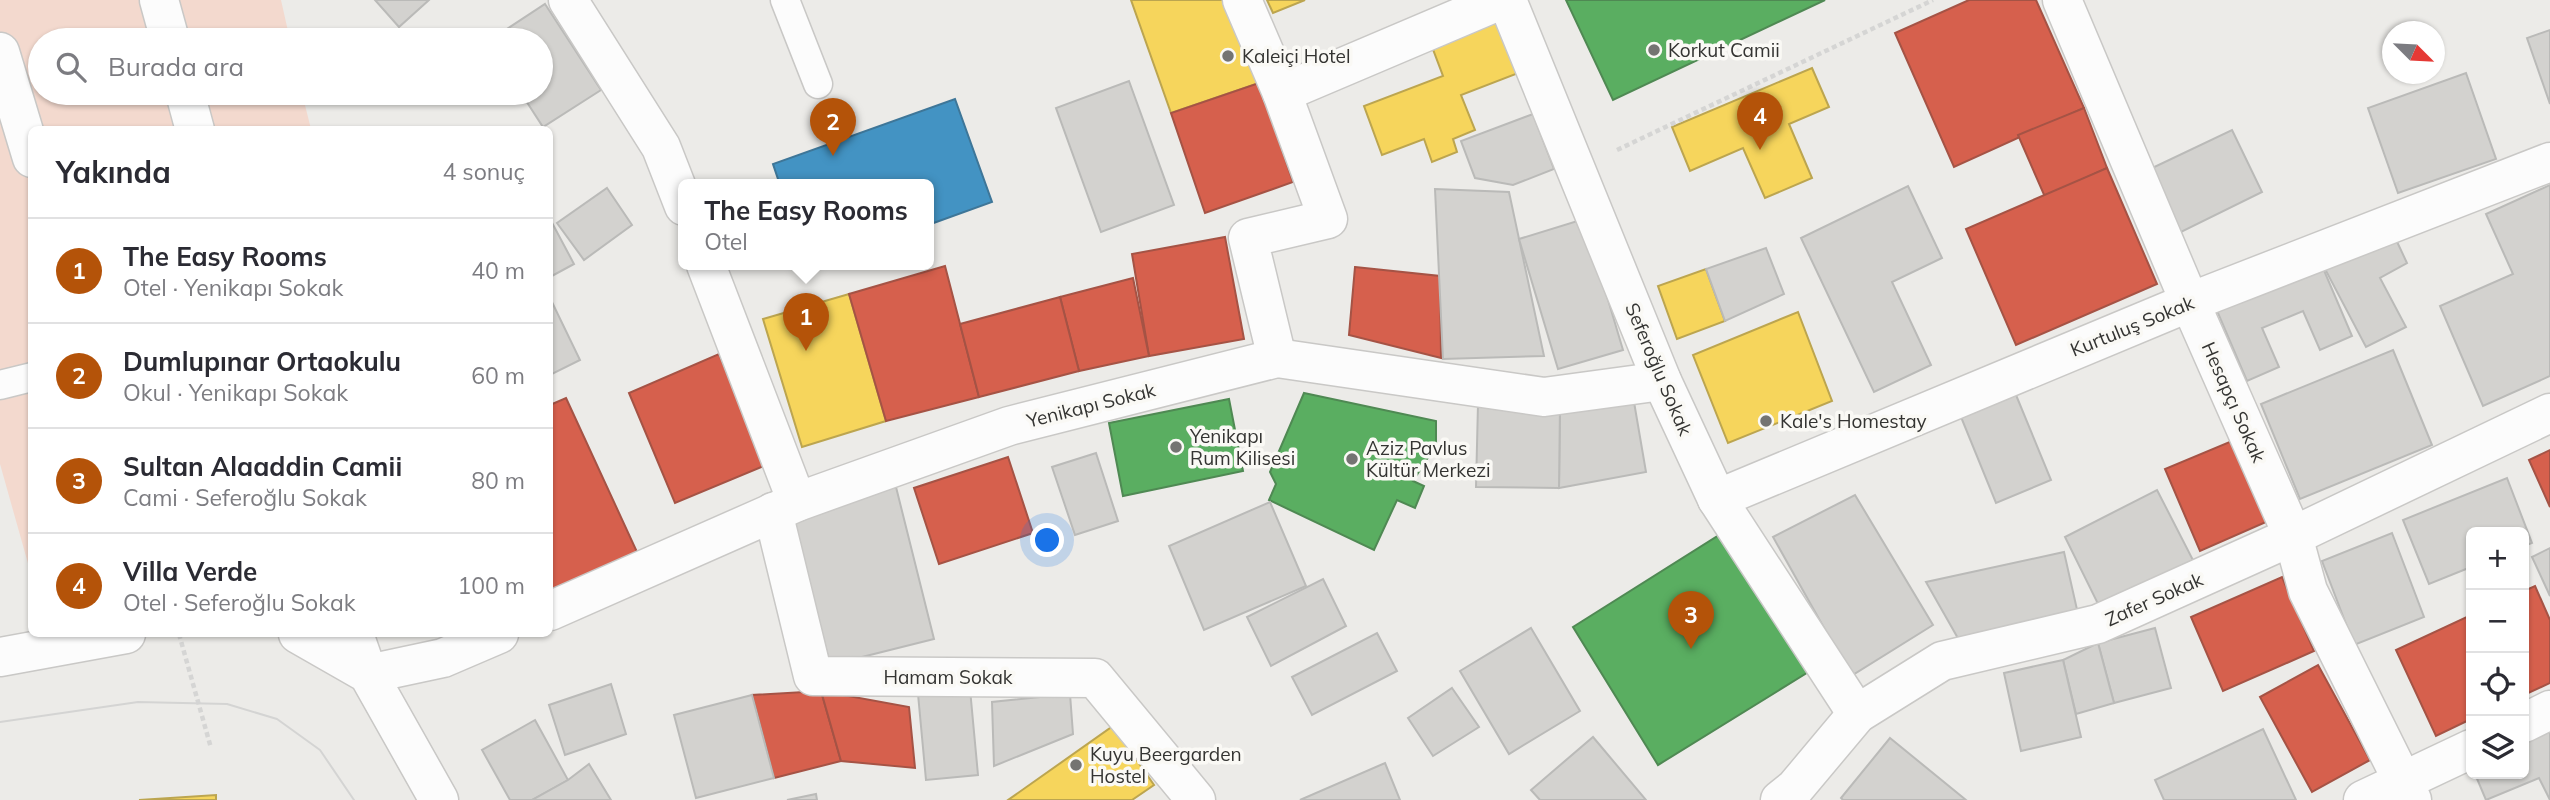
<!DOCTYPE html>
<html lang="tr">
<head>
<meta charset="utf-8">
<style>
	body { margin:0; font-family:Mulish,sans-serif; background:#f7f7f7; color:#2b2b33 }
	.controls { position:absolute; right:21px; bottom:21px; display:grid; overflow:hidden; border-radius:10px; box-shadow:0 2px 5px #0004 }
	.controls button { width:63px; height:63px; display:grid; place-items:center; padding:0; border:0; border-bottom:2px solid #e1e1e2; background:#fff; color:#2b2b33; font:35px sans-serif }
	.compass { position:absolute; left:2382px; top:21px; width:63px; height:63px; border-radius:50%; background:#fff; box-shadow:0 2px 5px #0004; rotate:114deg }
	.you { position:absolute; left:1048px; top:541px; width:24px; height:24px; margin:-18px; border:5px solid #fff; border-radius:50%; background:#1a73e8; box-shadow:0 0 0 10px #1a73e833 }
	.badge { display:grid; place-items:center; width:46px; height:46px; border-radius:50%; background:#b45309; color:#fff; font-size:23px; font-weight:700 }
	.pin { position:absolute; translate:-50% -58px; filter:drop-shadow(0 2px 4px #0008) }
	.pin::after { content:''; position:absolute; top:37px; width:24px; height:21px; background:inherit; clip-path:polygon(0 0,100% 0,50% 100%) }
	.popup { position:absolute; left:678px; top:179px; width:256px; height:91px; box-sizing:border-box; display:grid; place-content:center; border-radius:10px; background:#fff; filter:drop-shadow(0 2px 5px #0005); font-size:23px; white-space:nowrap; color:#7c7c81 }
	.popup b { font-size:26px; color:#2b2b33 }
	.popup::after { content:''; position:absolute; left:50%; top:100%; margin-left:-14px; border:14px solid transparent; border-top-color:#fff }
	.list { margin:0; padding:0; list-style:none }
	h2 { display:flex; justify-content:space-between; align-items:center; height:91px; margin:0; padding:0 28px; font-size:30px }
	h2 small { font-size:23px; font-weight:400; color:#7c7c81 }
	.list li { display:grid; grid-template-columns:46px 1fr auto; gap:21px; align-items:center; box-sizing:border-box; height:105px; padding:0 28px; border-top:2px solid #e1e1e2 }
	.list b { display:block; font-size:26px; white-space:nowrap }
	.list p { margin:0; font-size:23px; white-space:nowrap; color:#7c7c81 }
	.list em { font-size:23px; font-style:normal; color:#7c7c81 }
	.icon { flex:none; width:38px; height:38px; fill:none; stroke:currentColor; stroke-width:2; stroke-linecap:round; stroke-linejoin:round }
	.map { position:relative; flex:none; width:2550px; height:800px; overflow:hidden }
	.search { position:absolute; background:#fff; box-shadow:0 2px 5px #0004; left:28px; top:28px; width:525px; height:77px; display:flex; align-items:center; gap:18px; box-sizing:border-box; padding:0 24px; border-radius:38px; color:#7c7c81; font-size:26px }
	.panel { position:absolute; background:#fff; box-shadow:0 2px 5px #0004; left:28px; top:126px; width:525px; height:511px; border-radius:10px }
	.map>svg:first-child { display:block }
	.green { fill:#f3d9ce }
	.homes { fill:#f6d55c; stroke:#bca54f; stroke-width:2 }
	.shops { fill:#d6604d; stroke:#a55345; stroke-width:2 }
	.schools { fill:#4393c3; stroke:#3e7698; stroke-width:2 }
	.public { fill:#5aae61; stroke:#4f8953; stroke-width:2 }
	.building { fill:#d3d2cf; stroke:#babab8; stroke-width:2 }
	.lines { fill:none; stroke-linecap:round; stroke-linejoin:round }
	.lane-casing { stroke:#c9c8c6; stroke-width:31 }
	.street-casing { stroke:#c9c8c6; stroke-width:41 }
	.secondary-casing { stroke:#c9c8c6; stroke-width:41 }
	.path { stroke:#d5d5d4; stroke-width:4.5; stroke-dasharray:5 3.5; stroke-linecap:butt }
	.lane { stroke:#fcfcfc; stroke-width:28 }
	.street { stroke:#fcfcfc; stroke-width:38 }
	.secondary { stroke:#fcfcfc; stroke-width:38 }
	.tram { stroke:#d4d4d3; stroke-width:2 }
	.poi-dot { fill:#747472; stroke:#faf9f5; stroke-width:2.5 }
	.labels { text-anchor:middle; stroke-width:7; stroke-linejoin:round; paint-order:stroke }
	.poi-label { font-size:19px; fill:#343432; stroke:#faf9f5; text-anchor:start }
	.street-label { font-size:19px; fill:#343432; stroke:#faf9f5 }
</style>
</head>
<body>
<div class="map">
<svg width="2550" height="800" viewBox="0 0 2550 800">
	<rect width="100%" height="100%" fill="#ecebe8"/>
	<!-- green -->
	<path class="green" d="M0 0H281L290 40H40V93H302L311 129 32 130 31 574 0 464Z"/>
	<!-- homes -->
	<g class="homes">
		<path d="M1131 0H1227L1259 83 1171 113Z"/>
		<path d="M1267 0H1305L1273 13Z"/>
		<path d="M1501 18 1521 72 1461 95 1475 130 1453 139 1457 152 1432 162 1424 139 1382 155 1364 106 1443 76 1431 44Z"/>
		<path d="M1812 68 1829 107 1789 124 1812 178 1765 198 1743 148 1690 171 1672 127Z"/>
		<path d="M1706 269 1725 321 1677 339 1658 286Z"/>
		<path d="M849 294 886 421 802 447 763 319Z"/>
		<path d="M1798 312 1832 401 1728 443 1693 355Z"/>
		<path d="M1113 726 1154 785 1132 800H1008Z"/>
		<path d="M216 795V800H139Z"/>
	</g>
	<!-- shops -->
	<g class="shops">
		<path d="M1969 0H2036L2084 108 1954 167 1895 33Z"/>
		<path d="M1259 83 1293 182 1205 213 1171 113Z"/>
		<path d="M2084 108 2107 168 2045 197 2018 135Z"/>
		<path d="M2107 168 2157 284 2016 345 1966 229Z"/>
		<path d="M1225 237 1244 339 1149 356 1132 254Z"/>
		<path d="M945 266 979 397 886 421 849 294Z"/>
		<path d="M1355 267 1440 276 1441 358 1349 335Z"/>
		<path d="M1133 278 1149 356 1079 371 1060 297Z"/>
		<path d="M1060 297 1079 371 979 397 960 324Z"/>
		<path d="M719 354 766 465 675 503 629 393Z"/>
		<path d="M566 398 637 552 550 592V405Z"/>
		<path d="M2232 441 2266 522 2200 551 2165 469Z"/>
		<path d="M2550 450V507L2529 460Z"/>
		<path d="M1008 457 1033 533 939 564 914 488Z"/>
		<path d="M2282 577 2314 651 2223 691 2191 617Z"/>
		<path d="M2535 586 2550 620V683L2524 695V591Z"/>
		<path d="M2471 615V719L2436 736 2396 650Z"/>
		<path d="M2318 665 2370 760 2312 792 2260 697Z"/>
		<path d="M821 691 841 761 774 778 752 695Z"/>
		<path d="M821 691 909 707 915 768 841 761Z"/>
	</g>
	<!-- schools -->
	<path class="schools" d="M955 99 992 202 928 225V185H780L773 164Z"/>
	<!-- public -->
	<g class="public">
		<path d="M1566 0H1825L1613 100Z"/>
		<path d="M1304 393 1436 421V445L1413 481 1424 486 1415 508 1397 500 1374 550 1269 500 1276 484 1270 472Z"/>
		<path d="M1229 399 1243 471 1123 496 1109 423Z"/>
		<path d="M1724 532 1810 671 1658 765 1573 627Z"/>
	</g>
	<!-- building -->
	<g class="building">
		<path d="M375 0H429L399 27Z"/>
		<path d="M545 4 601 90 543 127 521 93H541V40H490Z"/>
		<path d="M2550 30V104L2527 38Z"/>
		<path d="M2466 73 2496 159 2398 193 2368 108Z"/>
		<path d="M1129 81 1174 205 1101 232 1056 108Z"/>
		<path d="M1533 114 1554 169 1513 185 1475 178 1461 141Z"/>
		<path d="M2232 130 2262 192 2179 233 2148 170Z"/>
		<path d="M2550 185V376L2483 406 2440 306 2513 274 2486 214Z"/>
		<path d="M1908 186 1942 258 1892 282 1931 365 1874 392 1801 238Z"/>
		<path d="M607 188 632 225 584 260 557 223Z"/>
		<path d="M1435 189 1509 192 1544 356 1443 359Z"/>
		<path d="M550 219 574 264 550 277Z"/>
		<path d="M1584 219 1623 350 1558 369 1519 239Z"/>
		<path d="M2392 231 2407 263 2380 278 2406 327 2366 347 2324 267Z"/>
		<path d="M1766 248 1784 294 1725 321 1706 269Z"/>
		<path d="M2320 261 2352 336 2320 350 2303 311 2262 328 2279 367 2247 381 2215 306Z"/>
		<path d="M550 298 580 360 550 375Z"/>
		<path d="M2393 350 2432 445 2300 499 2261 404Z"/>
		<path d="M2016 395 2051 480 1996 503 1961 417Z"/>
		<path d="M1634 402 1646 472 1559 488 1560 405Z"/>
		<path d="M1478 404 1560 405 1559 488 1476 487Z"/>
		<path d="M1096 453 1118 521 1075 535 1052 467Z"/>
		<path d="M2507 478 2532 543 2524 546V532H2471V567L2429 584 2403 520Z"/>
		<path d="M896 487 934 639 830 665 792 513Z"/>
		<path d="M2157 490 2195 564 2102 612 2065 537Z"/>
		<path d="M1855 495 1933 625 1851 676 1773 537Z"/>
		<path d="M1270 502 1306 586 1204 630 1169 546Z"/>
		<path d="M2392 533 2424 617 2354 645 2322 561Z"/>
		<path d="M2550 548V596L2532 557Z"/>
		<path d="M2064 552 2078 614 1959 640 1926 582Z"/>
		<path d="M1323 579 1346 626 1271 666 1247 617Z"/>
		<path d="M1531 628 1580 711 1509 754 1460 671Z"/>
		<path d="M2155 628 2171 688 2114 703 2098 643Z"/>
		<path d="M1377 633 1397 671 1312 715 1292 677Z"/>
		<path d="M2098 643 2114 703 2076 714 2063 660Z"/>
		<path d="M2063 660 2081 737 2021 751 2004 673Z"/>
		<path d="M611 684 626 734 565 755 549 705Z"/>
		<path d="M1452 688 1479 727 1433 756 1408 718Z"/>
		<path d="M970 689 978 775 926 780 918 694Z"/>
		<path d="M1070 694 1073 734 994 766 992 702Z"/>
		<path d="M752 695 774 778 696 798 674 715Z"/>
		<path d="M535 720 568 780 532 800H510L482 750Z"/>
		<path d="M2263 729 2296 800H2164L2155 780Z"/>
		<path d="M2550 730V800L2539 778 2486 800 2475 774H2524V742Z"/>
		<path d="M1593 737 1646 800H1540L1531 790Z"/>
		<path d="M1890 738 1966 800H1843L1841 798Z"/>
		<path d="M1385 763 1400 800H1300Z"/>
		<path d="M589 764 611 800H532L568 780Z"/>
		<path d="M816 794 817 800H787Z"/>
	</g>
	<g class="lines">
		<!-- lane casing -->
		<g class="lane-casing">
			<g id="lane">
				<path d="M785 0 818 84"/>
				<path d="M0 385 32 377"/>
			</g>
		</g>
		<!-- street casing -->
		<g class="street-casing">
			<g id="street">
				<path d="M159 0 170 40"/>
				<path d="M568 0 661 147 684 206"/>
				<path d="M1242 0 1282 93 1328 219 1248 238 1277 358"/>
				<path d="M1507 0 1662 381 1717 499 1857 714"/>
				<path d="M2062 0 2188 298 2293 536 2308 591 2412 800"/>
				<path d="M0 52 32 158"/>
				<path d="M185 93 195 130"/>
				<path d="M1282 93 1501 0"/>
				<path d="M706 265 797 502"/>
				<path d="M1717 499 2190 302 2550 162"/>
				<path d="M773 512 813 676 1095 678 1196 800"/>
				<path d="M550 611 797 502 1009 426 1277 358 1544 397 1662 381"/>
				<path d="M354 634 368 674 443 658 499 634"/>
				<path d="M2524 723 2550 710"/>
				<path d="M1780 800 1795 788 1857 714 1942 661 2098 624 2293 536 2550 413"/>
				<path d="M2363 800 2471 749"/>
			</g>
		</g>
		<!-- secondary casing -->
		<g class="secondary-casing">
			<g id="secondary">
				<path d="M298 634 368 674 439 800"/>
				<path d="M0 657 126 634"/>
			</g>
		</g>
		<!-- path -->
		<g class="path">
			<path d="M1617 150 1933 0"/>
			<path d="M179 634 211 748"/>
		</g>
		<!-- lane -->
		<use href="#lane" class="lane"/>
		<!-- street -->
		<use href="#street" class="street"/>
		<!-- secondary -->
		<use href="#secondary" class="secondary"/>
		<!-- tram -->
		<path class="tram" d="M0 722 138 702 227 704 277 719 320 750 354 800"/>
	</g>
	<!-- markers -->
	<g class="poi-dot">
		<circle cx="1654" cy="50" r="7"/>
		<circle cx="1228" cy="56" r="7"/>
		<circle cx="1766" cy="421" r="7"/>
		<circle cx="1176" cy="447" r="7"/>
		<circle cx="1352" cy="459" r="7"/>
		<circle cx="1076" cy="765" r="7"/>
	</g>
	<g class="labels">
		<!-- poi labels -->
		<g class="poi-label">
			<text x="1668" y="57">Korkut Camii</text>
			<text x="1242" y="63">Kaleiçi Hotel</text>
			<text x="1780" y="428">Kale's Homestay</text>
			<text x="1190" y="443">Yenikapı<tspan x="1190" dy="22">Rum Kilisesi</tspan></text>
			<text x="1366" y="455">Aziz Pavlus<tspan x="1366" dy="22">Kültür Merkezi</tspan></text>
			<text x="1090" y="761">Kuyu Beergarden<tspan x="1090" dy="22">Hostel</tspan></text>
		</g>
		<!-- street labels -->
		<g class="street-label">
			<text transform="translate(2132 326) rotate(-22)" y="7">Kurtuluş Sokak</text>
			<text transform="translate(1659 369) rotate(67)" y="7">Seferoğlu Sokak</text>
			<text transform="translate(2234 402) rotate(66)" y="7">Hesapçı Sokak</text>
			<text transform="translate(1091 405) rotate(-14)" y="7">Yenikapı Sokak</text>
			<text transform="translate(2154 599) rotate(-24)" y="7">Zafer Sokak</text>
			<text x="948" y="684">Hamam Sokak</text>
		</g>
	</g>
</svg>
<div class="controls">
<button>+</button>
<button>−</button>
<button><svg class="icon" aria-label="locate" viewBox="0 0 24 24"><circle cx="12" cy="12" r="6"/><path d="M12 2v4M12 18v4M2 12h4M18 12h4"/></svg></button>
<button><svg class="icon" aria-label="layers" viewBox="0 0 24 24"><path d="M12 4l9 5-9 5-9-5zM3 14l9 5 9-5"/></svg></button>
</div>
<svg class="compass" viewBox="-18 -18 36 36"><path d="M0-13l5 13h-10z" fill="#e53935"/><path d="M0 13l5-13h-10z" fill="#7c7c81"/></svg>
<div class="you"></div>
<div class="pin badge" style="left:806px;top:351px">1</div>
<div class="popup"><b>The Easy Rooms</b>Otel</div>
<div class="pin badge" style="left:833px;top:156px">2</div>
<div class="pin badge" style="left:1691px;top:649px">3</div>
<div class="pin badge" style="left:1760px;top:150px">4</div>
<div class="search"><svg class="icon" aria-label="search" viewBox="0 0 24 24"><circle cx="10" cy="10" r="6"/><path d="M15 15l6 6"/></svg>Burada ara</div>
<section class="panel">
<h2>Yakında<small>4 sonuç</small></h2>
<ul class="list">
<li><span class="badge">1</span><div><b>The Easy Rooms</b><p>Otel · Yenikapı Sokak</p></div><em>40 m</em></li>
<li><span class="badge">2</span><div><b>Dumlupınar Ortaokulu</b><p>Okul · Yenikapı Sokak</p></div><em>60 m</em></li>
<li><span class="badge">3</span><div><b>Sultan Alaaddin Camii</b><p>Cami · Seferoğlu Sokak</p></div><em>80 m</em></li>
<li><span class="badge">4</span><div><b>Villa Verde</b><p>Otel · Seferoğlu Sokak</p></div><em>100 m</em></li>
</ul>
</section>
</div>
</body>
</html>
